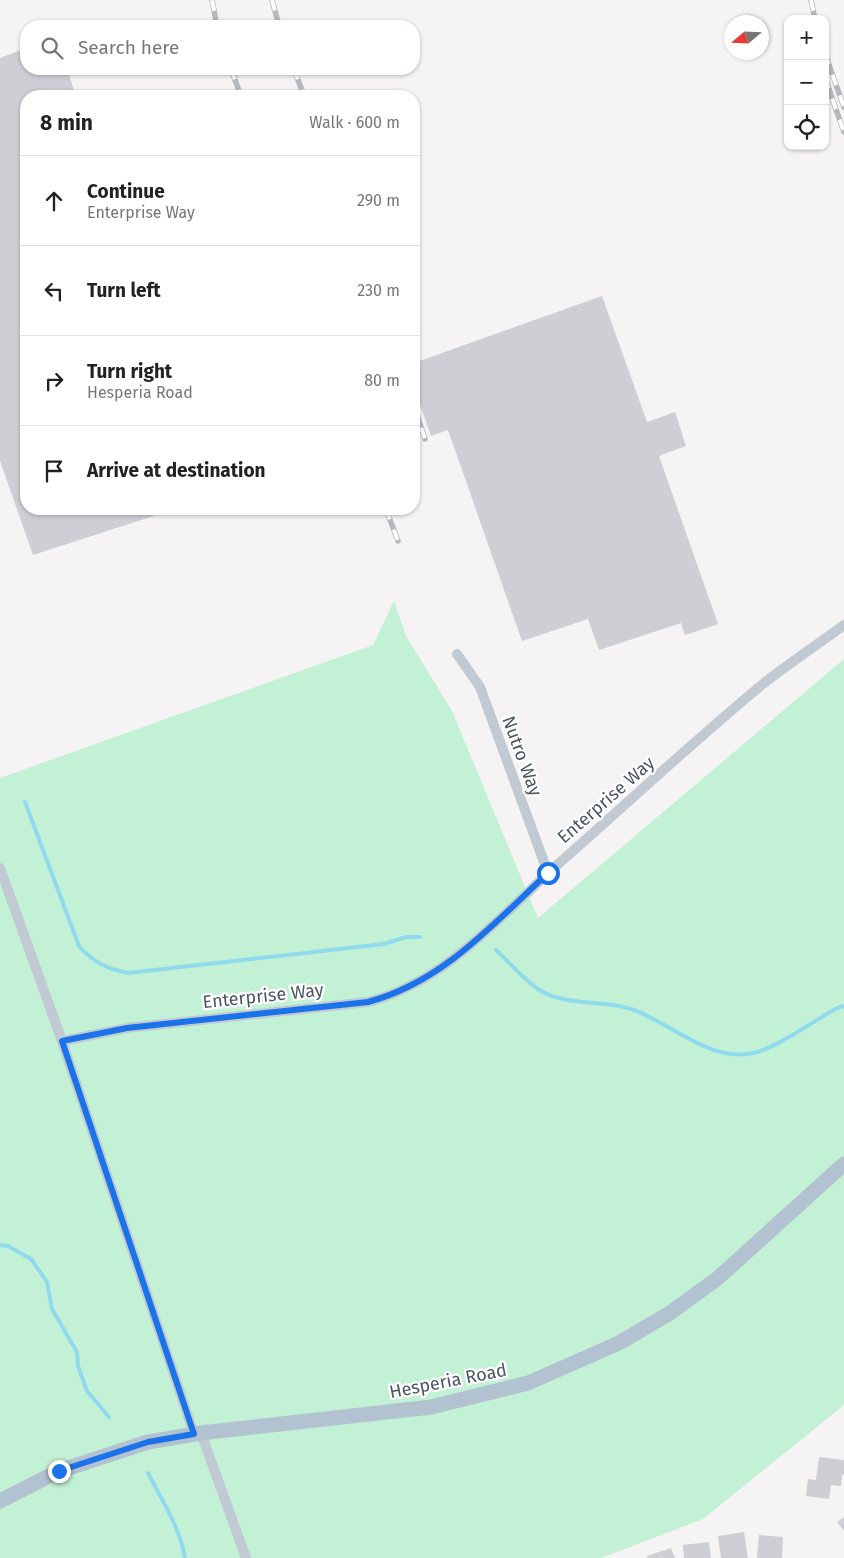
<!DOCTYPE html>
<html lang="en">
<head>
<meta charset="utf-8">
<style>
	body { margin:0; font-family:"Fira Sans",sans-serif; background:#f2f2f2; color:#222 }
	.controls { position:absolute; right:15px; top:15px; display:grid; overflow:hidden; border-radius:10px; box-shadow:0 1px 4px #0004 }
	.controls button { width:45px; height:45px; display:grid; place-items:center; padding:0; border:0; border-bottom:1px solid #e0e0e0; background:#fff; color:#222; font:25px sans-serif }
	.compass { position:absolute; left:724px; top:15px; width:45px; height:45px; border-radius:50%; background:#fff; box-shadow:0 1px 4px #0004; rotate:251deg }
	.stop { position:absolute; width:15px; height:15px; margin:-11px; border:4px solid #1a73e8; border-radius:50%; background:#fff }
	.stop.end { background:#1a73e8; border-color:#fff; box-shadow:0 1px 5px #0008 }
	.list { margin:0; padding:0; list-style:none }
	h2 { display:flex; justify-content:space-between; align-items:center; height:65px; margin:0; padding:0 20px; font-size:21px }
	h2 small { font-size:16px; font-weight:400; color:#767676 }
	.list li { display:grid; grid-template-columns:32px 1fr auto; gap:15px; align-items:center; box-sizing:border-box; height:90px; padding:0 20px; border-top:1px solid #e0e0e0 }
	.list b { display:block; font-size:19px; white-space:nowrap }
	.list p { margin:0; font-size:16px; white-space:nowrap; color:#767676 }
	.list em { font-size:16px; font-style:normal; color:#767676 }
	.icon { flex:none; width:28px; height:28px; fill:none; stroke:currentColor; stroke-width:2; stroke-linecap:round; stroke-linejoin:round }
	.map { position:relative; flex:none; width:844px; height:1558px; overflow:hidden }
	.search { position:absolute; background:#fff; box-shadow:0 1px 4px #0004; left:20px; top:20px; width:400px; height:55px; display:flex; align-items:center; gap:12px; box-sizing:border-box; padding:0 18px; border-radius:20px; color:#767676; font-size:19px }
	.panel { position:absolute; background:#fff; box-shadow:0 1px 4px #0004; left:20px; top:90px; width:400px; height:425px; border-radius:20px }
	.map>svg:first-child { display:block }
	.green { fill:#c3f1d5 }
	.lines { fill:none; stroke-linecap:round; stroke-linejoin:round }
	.stream { stroke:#90daee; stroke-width:4 }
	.building { fill:#cdcfd5 }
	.minor { stroke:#c1cad2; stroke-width:10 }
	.primary { stroke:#b3c2d1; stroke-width:15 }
	.rail-casing { stroke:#b5b8bd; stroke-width:5.5 }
	.rail { stroke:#fff; stroke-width:4; stroke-dasharray:11; stroke-linecap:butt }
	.route { stroke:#1a73e8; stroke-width:6 }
	.labels { text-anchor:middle; stroke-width:4.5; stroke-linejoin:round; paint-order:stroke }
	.street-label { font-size:18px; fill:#4a5661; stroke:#fff }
</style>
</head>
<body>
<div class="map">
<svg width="844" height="1558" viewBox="0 0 844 1558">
	<rect width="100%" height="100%" fill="#f5f3f3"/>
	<!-- green -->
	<path class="green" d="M394 601 406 636 452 711 538 918 844 659V1405L703 1519 601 1558H0V778L373 645Z"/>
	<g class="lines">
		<!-- stream -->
		<g class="stream">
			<path d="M25 802 79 946C93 962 107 969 128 973L384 944 406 937H420"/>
			<path d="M496 950C510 963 523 979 538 989 565 1007 601 999 631 1009 670 1022 710 1063 753 1053 777 1048 815 1020 837 1008L844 1006"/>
			<path d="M0 1245 8 1246 31 1259 47 1282 52 1309 77 1352 78 1366 87 1391 109 1417"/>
			<path d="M148 1473C162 1500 180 1528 185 1558"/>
		</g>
	</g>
	<!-- building -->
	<g class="building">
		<path d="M26 48V69H67L76 96H26V509H175L33 555 0 461V58Z"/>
		<path d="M602 296 647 422 675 412 686 446 659 456 718 624 685 635 681 623 599 650 588 619 522 641 448 430 431 436 414 387V363Z"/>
		<path d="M819 1457 844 1460V1475L842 1474 841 1486 831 1485 829 1499 806 1496 808 1479 816 1480Z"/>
		<path d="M844 1517V1531L837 1522Z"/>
		<path d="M744 1532 748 1558H721L718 1536Z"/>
		<path d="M759 1535 783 1537 782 1558H757Z"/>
		<path d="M709 1542 711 1558H684L683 1545Z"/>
		<path d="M671 1548 675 1558H647V1556Z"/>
	</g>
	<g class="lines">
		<!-- minor -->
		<g class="minor">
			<path d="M457 654 480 687 548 873"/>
			<path d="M0 868 62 1041 194 1434"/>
			<path d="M62 1041 127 1028 368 1002C450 980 503 912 565 858 631 800 696 739 764 683 790 663 818 644 844 625"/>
			<path d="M201 1433 246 1558"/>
		</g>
		<!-- primary -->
		<path class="primary" d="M0 1501 59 1471 148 1442 201 1433 431 1407 528 1383 619 1343 670 1313 718 1278 844 1164"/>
		<!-- rail casing -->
		<g class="rail-casing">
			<g id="rail">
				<path d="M212 0 217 26"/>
				<path d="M272 0 279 26"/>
				<path d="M811 0 815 19"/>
				<path d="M825 54 844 107"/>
				<path d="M231 69 241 96"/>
				<path d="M294 69 304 96"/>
				<path d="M825 78 844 132"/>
				<path d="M414 407 425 439"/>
				<path d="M386 509 398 541"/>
			</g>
		</g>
		<!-- rail -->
		<use href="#rail" class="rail"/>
	</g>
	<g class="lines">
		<!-- route -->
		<path class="route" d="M59 1471 148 1442 194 1434 62 1041 127 1028 368 1002C443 982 493 924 548 873"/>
	</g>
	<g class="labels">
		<!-- street labels -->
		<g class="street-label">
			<text transform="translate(522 756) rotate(70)" y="6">Nutro Way</text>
			<text transform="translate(606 800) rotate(-41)" y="6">Enterprise Way</text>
			<text transform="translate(263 996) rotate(-6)" y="6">Enterprise Way</text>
			<text transform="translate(448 1381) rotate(-11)" y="6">Hesperia Road</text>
		</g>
	</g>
</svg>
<div class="controls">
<button>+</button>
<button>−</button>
<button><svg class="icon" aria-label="locate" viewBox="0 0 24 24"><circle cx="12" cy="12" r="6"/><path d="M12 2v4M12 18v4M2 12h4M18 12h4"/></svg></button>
</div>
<svg class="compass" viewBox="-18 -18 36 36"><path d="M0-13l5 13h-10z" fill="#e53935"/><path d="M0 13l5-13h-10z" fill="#767676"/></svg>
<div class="stop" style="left:548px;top:873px"></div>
<div class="stop end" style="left:59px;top:1471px"></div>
<div class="search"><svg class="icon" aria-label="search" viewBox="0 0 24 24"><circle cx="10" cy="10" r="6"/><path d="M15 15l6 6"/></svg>Search here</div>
<section class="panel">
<h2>8 min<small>Walk · 600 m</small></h2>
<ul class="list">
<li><svg class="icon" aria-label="ahead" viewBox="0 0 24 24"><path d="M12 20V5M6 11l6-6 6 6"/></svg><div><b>Continue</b><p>Enterprise Way</p></div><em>290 m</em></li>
<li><svg class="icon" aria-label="left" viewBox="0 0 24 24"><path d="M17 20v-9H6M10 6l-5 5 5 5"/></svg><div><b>Turn left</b></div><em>230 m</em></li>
<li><svg class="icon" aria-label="right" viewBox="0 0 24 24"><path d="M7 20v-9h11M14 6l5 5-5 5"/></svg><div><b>Turn right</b><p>Hesperia Road</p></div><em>80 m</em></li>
<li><svg class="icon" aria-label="arrive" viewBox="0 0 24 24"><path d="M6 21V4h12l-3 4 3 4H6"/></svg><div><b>Arrive at destination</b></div></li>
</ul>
</section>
</div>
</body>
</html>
